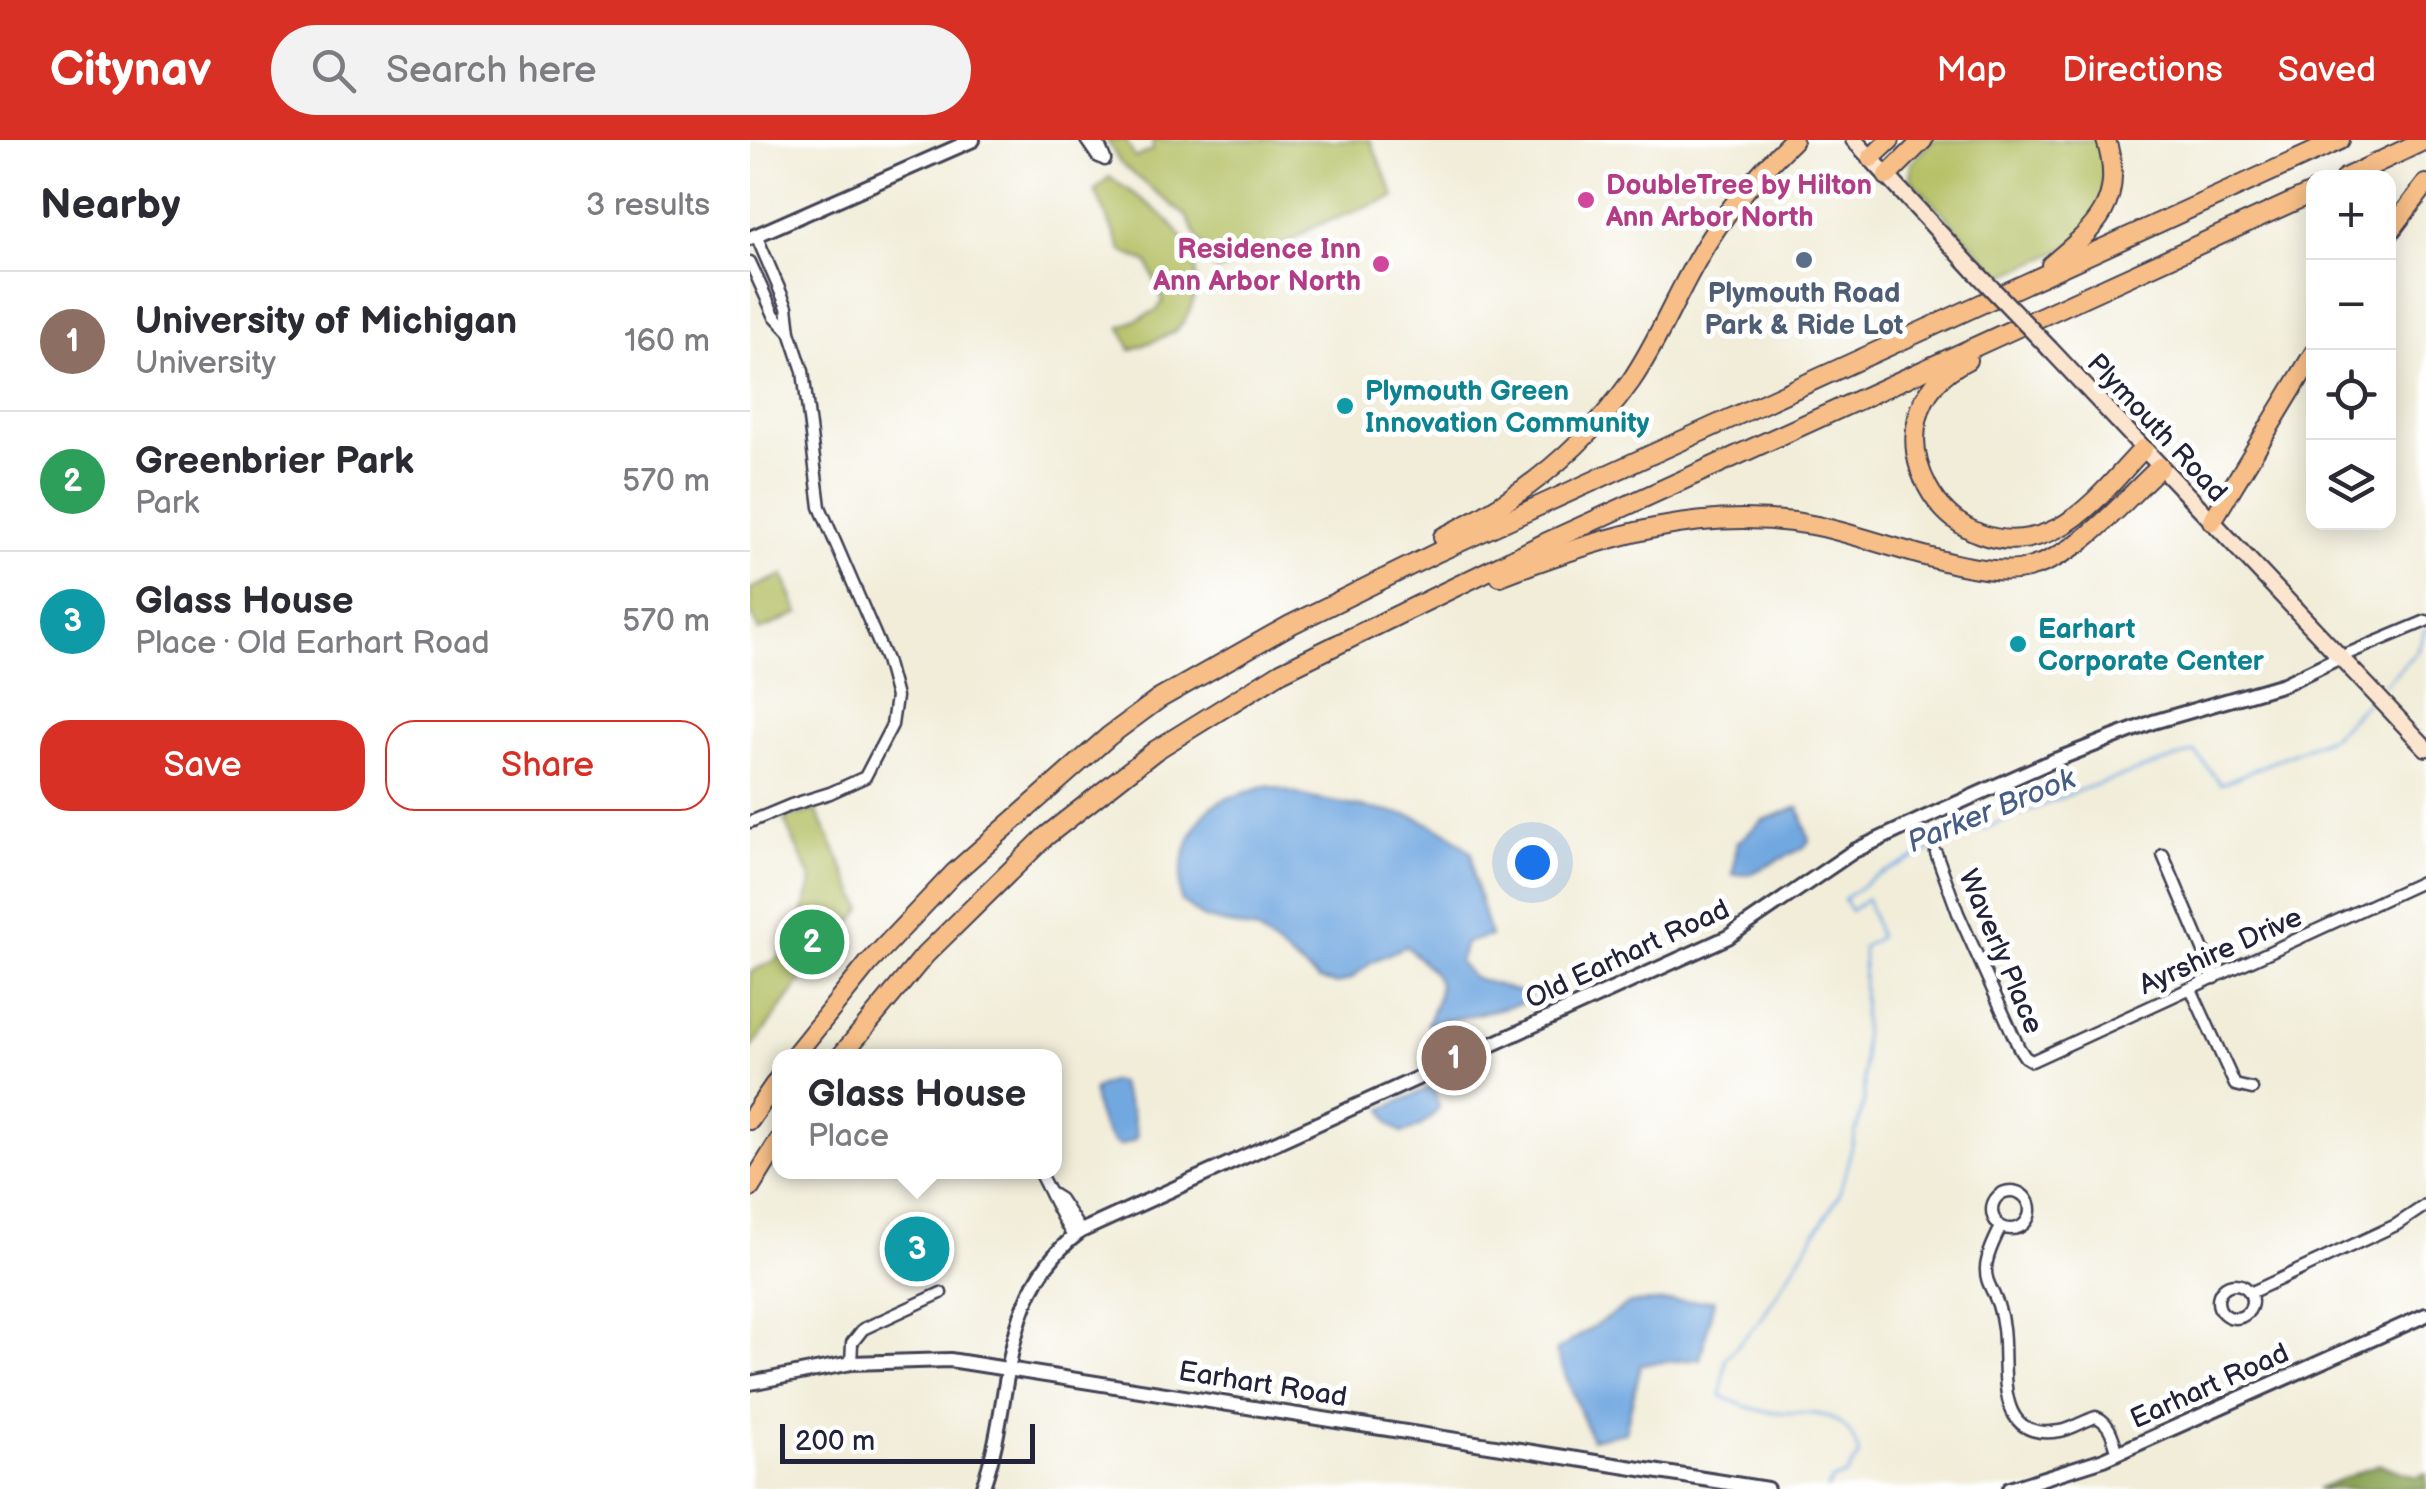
<!DOCTYPE html>
<html lang="en">
<head>
<meta charset="utf-8">
<style>
	body { margin:0; font-family:"Balsamiq Sans",sans-serif; background:#f2f2f3; color:#2b2b33 }
	.controls { position:absolute; right:30px; top:30px; display:grid; overflow:hidden; border-radius:20px; box-shadow:0 5px 25px #0003 }
	.controls button { width:90px; height:90px; display:grid; place-items:center; padding:0; border:0; border-bottom:2px solid #e1e1e2; background:#fff; color:#2b2b33; font:50px sans-serif }
	.scale { position:absolute; left:30px; bottom:25px; width:255px; box-sizing:border-box; padding-left:10px; border:5px solid #22223b; border-top:0; font-size:28px; line-height:35px; white-space:nowrap; color:#22223b; -webkit-text-stroke:8px #fff; paint-order:stroke }
	.you { position:absolute; left:782px; top:722px; width:35px; height:35px; margin:-25px; border:8px solid #fff; border-radius:50%; background:#1a73e8; box-shadow:0 0 0 15px #1a73e833 }
	.badge { display:grid; place-items:center; width:65px; height:65px; border-radius:50%; background:#d93025; color:#fff; font-size:32px; font-weight:700 }
	.pin { position:absolute; translate:-50% -50%; border:5px solid #fff; box-shadow:0 2px 10px #0006 }
	.popup { position:absolute; left:22px; top:909px; width:290px; height:130px; box-sizing:border-box; display:grid; place-content:center; border-radius:20px; background:#fff; filter:drop-shadow(0 2px 8px #0005); font-size:32px; white-space:nowrap; color:#7c7c81 }
	.popup b { font-size:38px; color:#2b2b33 }
	.popup::after { content:''; position:absolute; left:50%; top:100%; margin-left:-20px; border:20px solid transparent; border-top-color:#fff }
	.list { margin:0; padding:0; list-style:none }
	h2 { display:flex; justify-content:space-between; align-items:center; height:130px; margin:0; padding:0 40px; font-size:42px }
	h2 small { font-size:32px; font-weight:400; color:#7c7c81 }
	.list li { display:grid; grid-template-columns:65px 1fr auto; gap:30px; align-items:center; box-sizing:border-box; height:140px; padding:0 40px; border-top:2px solid #e1e1e2 }
	.list b { display:block; font-size:38px; white-space:nowrap }
	.list p { margin:0; font-size:32px; white-space:nowrap; color:#7c7c81 }
	.list em { font-size:32px; font-style:normal; color:#7c7c81 }
	.actions { display:flex; gap:20px; padding:30px 40px }
	.actions a { flex:1; padding:22px 0; border:2px solid #d93025; border-radius:30px; text-align:center; font-size:35px; color:#d93025 }
	.actions .main { background:#d93025; color:#fff }
	.icon { flex:none; width:55px; height:55px; fill:none; stroke:currentColor; stroke-width:2; stroke-linecap:round; stroke-linejoin:round }
	.map { position:relative; flex:none; width:1676px; height:1349px; overflow:hidden }
	header { display:flex; align-items:center; gap:60px; box-sizing:border-box; height:140px; padding:0 50px; background:#d93025; color:#fff }
	header strong { font-size:48px }
	nav { display:flex; gap:55px; margin-inline-start:auto; font-size:35px }
	.search { width:700px; height:90px; background:#f2f2f3; display:flex; align-items:center; gap:25px; box-sizing:border-box; padding:0 35px; border-radius:55px; color:#7c7c81; font-size:38px }
	main { display:flex }
	aside { flex:1; background:#fff }
	.map>svg:first-child { display:block }
	.green { fill:#b2be60; stroke:#6a704e; stroke-width:2.5 }
	.forest { fill:#8da556; stroke:#586448; stroke-width:2.5 }
	.water { fill:#72a8e0; stroke:#4a658e; stroke-width:2.5 }
	.lines { fill:none; stroke-linecap:round; stroke-linejoin:round }
	.stream { stroke:#72a8e0; stroke-width:2.5 }
	.minor-casing { stroke:#414053; stroke-width:15 }
	.tertiary-casing { stroke:#414053; stroke-width:18 }
	.secondary-casing { stroke:#414053; stroke-width:20 }
	.motorway-casing { stroke:#414053; stroke-width:22 }
	.minor { stroke:#fff; stroke-width:10 }
	.tertiary { stroke:#fff; stroke-width:12 }
	.secondary { stroke:#fce5cf; stroke-width:15 }
	.motorway { stroke:#f7be87; stroke-width:18 }
	.secondary-bridge-casing { stroke:#414053; stroke-width:20; stroke-linecap:butt }
	.secondary-bridge { stroke:#fce5cf; stroke-width:15 }
	.hotel-dot { fill:#d1479c; stroke:#fff; stroke-width:4 }
	.service-dot { fill:#5c6f8a; stroke:#fff; stroke-width:4 }
	.culture-dot { fill:#0f9aa8; stroke:#fff; stroke-width:4 }
	.labels { text-anchor:middle; stroke-width:10; stroke-linejoin:round; paint-order:stroke }
	.hotel-label { font-size:28px; font-weight:bold; fill:#b23c85; stroke:#fff; text-anchor:start }
	.service-label { font-size:28px; font-weight:bold; fill:#4e5e75; stroke:#fff }
	.culture-label { font-size:28px; font-weight:bold; fill:#0d838f; stroke:#fff; text-anchor:start }
	.street-label { font-size:28px; fill:#22223b; stroke:#fff }
	.water-label { font-size:30px; font-style:italic; fill:#465e85; stroke:#fff }
</style>
</head>
<body>
<header>
<strong>Citynav</strong>
<div class="search"><svg class="icon" aria-label="search" viewBox="0 0 24 24"><circle cx="10" cy="10" r="6"/><path d="M15 15l6 6"/></svg>Search here</div>
<nav><a>Map</a><a>Directions</a><a>Saved</a></nav>
</header>
<main>
<aside>
<h2>Nearby<small>3 results</small></h2>
<ul class="list">
<li><span class="badge" style="background:#8d6e63">1</span><div><b>University of Michigan</b><p>University</p></div><em>160 m</em></li>
<li><span class="badge" style="background:#2e9e5b">2</span><div><b>Greenbrier Park</b><p>Park</p></div><em>570 m</em></li>
<li><span class="badge" style="background:#0f9aa8">3</span><div><b>Glass House</b><p>Place · Old Earhart Road</p></div><em>570 m</em></li>
</ul>
<div class="actions"><a class="main">Save</a><a>Share</a></div>
</aside>
<div class="map">
<svg width="1676" height="1349" viewBox="0 0 1676 1349">
	<rect width="100%" height="100%" fill="#fff"/>
	<filter id="ink" filterUnits="userSpaceOnUse"><feTurbulence type="fractalNoise" baseFrequency=".01" numOctaves="2"/><feDisplacementMap in="SourceGraphic" scale="20" xChannelSelector="R" yChannelSelector="G"/><feConvolveMatrix kernelMatrix="1 2 1 2 8 2 1 2 1" color-interpolation-filters="sRGB"/></filter>
	<filter id="wash" filterUnits="userSpaceOnUse"><feTurbulence type="fractalNoise" baseFrequency=".0048" numOctaves="4" result="noise"/><feDisplacementMap in="SourceGraphic" scale="40" xChannelSelector="R" yChannelSelector="G"/><feGaussianBlur stdDeviation="2.25" result="paint"/><feColorMatrix in="noise" values="0 0 0 0 0 0 0 0 0 0 0 0 0 0 0 0 0 1.4 0 .05"/><feComposite in="paint" operator="in"/></filter>
	<g filter="url(#wash)">
		<rect width="100%" height="100%" fill="#f1edd9"/>
		<!-- green -->
		<g class="green">
			<path d="M357 0H376L385 18 403 10 402 0H620L645 57 565 86 521 113 466 131 436 76 370 23Z"/>
			<path d="M1183 0H1349C1358 35 1356 78 1324 102 1307 116 1273 126 1252 136L1160 38 1161 23Z"/>
			<path d="M359 37C400 64 458 99 444 157 441 169 435 183 425 191 412 199 394 204 381 210L371 187 407 170 413 161 398 123 372 111 345 50Z"/>
			<path d="M33 435 49 473 9 491 0 471V449Z"/>
			<path d="M66 670 113 769 58 832 0 910V832L28 819 51 784 62 741 34 679Z"/>
		</g>
		<!-- forest -->
		<path class="forest" d="M1629 1324 1666 1337 1676 1333V1349H1567Z"/>
		<!-- water -->
		<g class="water">
			<path d="M517 646 565 659 663 676 699 693 722 713 724 738 740 796 715 803 709 822 722 837 779 855 777 862 693 882 680 888 677 883C700 836 689 839 656 806L621 822 601 839 587 844 569 840 507 791 453 778 431 761C426 734 440 682 464 665 477 656 501 652 517 646Z"/>
			<path d="M1049 667 1059 701 1053 708 1000 734 983 735 987 703 1013 680Z"/>
			<path d="M361 941 369 943 381 970 387 995 384 1000 369 1006C353 997 342 966 344 949Z"/>
			<path d="M683 946 689 967C679 981 669 989 652 993L640 984 633 969Z"/>
			<path d="M964 1160 950 1219 891 1224 875 1292 841 1299 806 1211 880 1163Z"/>
		</g>
		<g class="lines">
			<!-- stream -->
			<g class="stream">
				<path d="M1634 545 1666 512 1676 488"/>
				<path d="M1077 1349 1082 1340 1096 1335 1109 1315C1095 1260 1053 1278 1009 1270 997 1268 983 1261 971 1256L976 1218 1011 1179 1089 1055 1114 961 1113 807 1129 797 1117 759 1101 771 1094 759 1122 738 1195 704 1333 649 1445 612 1471 644 1583 596 1616 563"/>
			</g>
		</g>
	</g>
	<g filter="url(#ink)">
		<g class="lines">
			<!-- minor casing -->
			<g class="minor-casing">
				<g id="minor">
					<path d="M336 0 347 16 355 20"/>
					<path d="M347 0 355 19"/>
					<path d="M0 122 24 175 39 191"/>
					<path d="M1590 517 1676 481"/>
					<path d="M0 682 41 665 80 653 115 637 142 585 146 557 136 520 70 367 53 231 40 192 37 167 6 95"/>
					<path d="M1186 713 1208 773 1269 908 1275 917 1282 921 1676 740"/>
					<path d="M1413 715 1465 838"/>
					<path d="M1441 849 1485 945 1502 949"/>
					<path d="M289 1032C301 1054 309 1075 323 1096"/>
					<circle cx="1261" cy="1070" r="19"/>
					<path d="M302 1054 310 1059 331 1091"/>
					<path d="M1251 1087C1219 1148 1247 1136 1253 1188 1258 1227 1242 1303 1310 1291 1322 1289 1333 1281 1346 1277 1361 1283 1363 1299 1368 1313"/>
					<circle cx="1485" cy="1161" r="17"/>
					<path d="M1500 1153 1646 1085 1676 1065"/>
					<path d="M101 1223 102 1203 113 1189 191 1153"/>
				</g>
			</g>
			<!-- tertiary casing -->
			<g class="tertiary-casing">
				<g id="tertiary">
					<path d="M0 98 223 0"/>
					<path d="M0 1243 101 1223 200 1220 1017 1349"/>
					<path d="M232 1349C266 1258 245 1155 331 1091L978 797 1104 711 1172 679 1295 624 1403 582 1534 544 1590 517"/>
					<path d="M1259 1349 1354 1319 1676 1175"/>
				</g>
			</g>
			<!-- secondary casing -->
			<g class="secondary-casing">
				<g id="secondary">
					<path d="M1104 0 1224 130"/>
					<path d="M1300 209 1676 608"/>
				</g>
			</g>
			<!-- motorway casing -->
			<g class="motorway-casing">
				<g id="motorway">
					<path d="M1121 18 1140 0"/>
					<path d="M1137 36 1173 0"/>
					<path d="M1595 38 1675 0"/>
					<path d="M1638 94 1676 44"/>
					<path d="M1301 125C1345 88 1376 63 1356 0"/>
					<path d="M1217 220C1105 276 1193 445 1308 388 1341 371 1368 335 1393 309"/>
					<path d="M1462 381 1564 213"/>
					<path d="M693 397C767 361 833 309 881 241 907 203 924 160 947 120 972 74 1005 37 1043 0"/>
					<path d="M750 436C852 397 952 365 1062 385 1119 395 1227 442 1278 428 1332 414 1371 363 1410 327"/>
					<path d="M44 916 118 824 204 733 359 596 409 559 540 485 688 412 1590 0"/>
					<path d="M91 916 175 815 295 697 406 610 531 532 795 403 1564 52"/>
					<path d="M0 980 29 938"/>
					<path d="M0 1048 29 1001"/>
				</g>
			</g>
			<!-- minor -->
			<use href="#minor" class="minor"/>
			<!-- tertiary -->
			<use href="#tertiary" class="tertiary"/>
			<!-- secondary -->
			<use href="#secondary" class="secondary"/>
			<!-- motorway -->
			<use href="#motorway" class="motorway"/>
			<!-- secondary-bridge casing -->
			<g class="secondary-bridge-casing">
				<path id="secondary-bridge" d="M1224 130 1300 209"/>
			</g>
			<!-- secondary-bridge -->
			<use href="#secondary-bridge" class="secondary-bridge"/>
		</g>
	</g>
	<!-- markers -->
	<g class="hotel-dot">
		<circle cx="836" cy="60" r="10"/>
		<circle cx="631" cy="124" r="10"/>
	</g>
	<circle class="service-dot" cx="1054" cy="120" r="10"/>
	<g class="culture-dot">
		<circle cx="595" cy="266" r="10"/>
		<circle cx="1268" cy="504" r="10"/>
	</g>
	<g class="labels">
		<!-- hotel labels -->
		<g class="hotel-label">
			<text x="856" y="54">DoubleTree by Hilton<tspan x="856" dy="32">Ann Arbor North</tspan></text>
			<text x="611" y="118" text-anchor="end">Residence Inn<tspan x="611" dy="32">Ann Arbor North</tspan></text>
		</g>
		<!-- service labels -->
		<g class="service-label">
			<text x="1054" y="162">Plymouth Road<tspan x="1054" dy="32">Park &amp; Ride Lot</tspan></text>
		</g>
		<!-- culture labels -->
		<g class="culture-label">
			<text x="615" y="260">Plymouth Green<tspan x="615" dy="32">Innovation Community</tspan></text>
			<text x="1288" y="498">Earhart<tspan x="1288" dy="32">Corporate Center</tspan></text>
		</g>
		<!-- street labels -->
		<g class="street-label">
			<text transform="translate(1408 287) rotate(47)" y="10">Plymouth Road</text>
			<text transform="translate(1470 810) rotate(-24)" y="10">Ayrshire Drive</text>
			<text transform="translate(1252 811) rotate(67)" y="10">Waverly Place</text>
			<text transform="translate(877 813) rotate(-25)" y="10">Old Earhart Road</text>
			<text transform="translate(513 1243) rotate(9)" y="10">Earhart Road</text>
			<text transform="translate(1459 1245) rotate(-24)" y="10">Earhart Road</text>
		</g>
		<!-- water labels -->
		<g class="water-label">
			<text transform="translate(1241 670) rotate(-22)" y="10">Parker Brook</text>
		</g>
	</g>
</svg>
<div class="controls">
<button>+</button>
<button>−</button>
<button><svg class="icon" aria-label="locate" viewBox="0 0 24 24"><circle cx="12" cy="12" r="6"/><path d="M12 2v4M12 18v4M2 12h4M18 12h4"/></svg></button>
<button><svg class="icon" aria-label="layers" viewBox="0 0 24 24"><path d="M12 4l9 5-9 5-9-5zM3 14l9 5 9-5"/></svg></button>
</div>
<div class="scale">200 m</div>
<div class="you"></div>
<div class="pin badge" style="left:704px;top:918px;background:#8d6e63">1</div>
<div class="pin badge" style="left:62px;top:802px;background:#2e9e5b">2</div>
<div class="pin badge" style="left:167px;top:1109px;background:#0f9aa8">3</div>
<div class="popup"><b>Glass House</b>Place</div>
</div>
</main>
</body>
</html>
